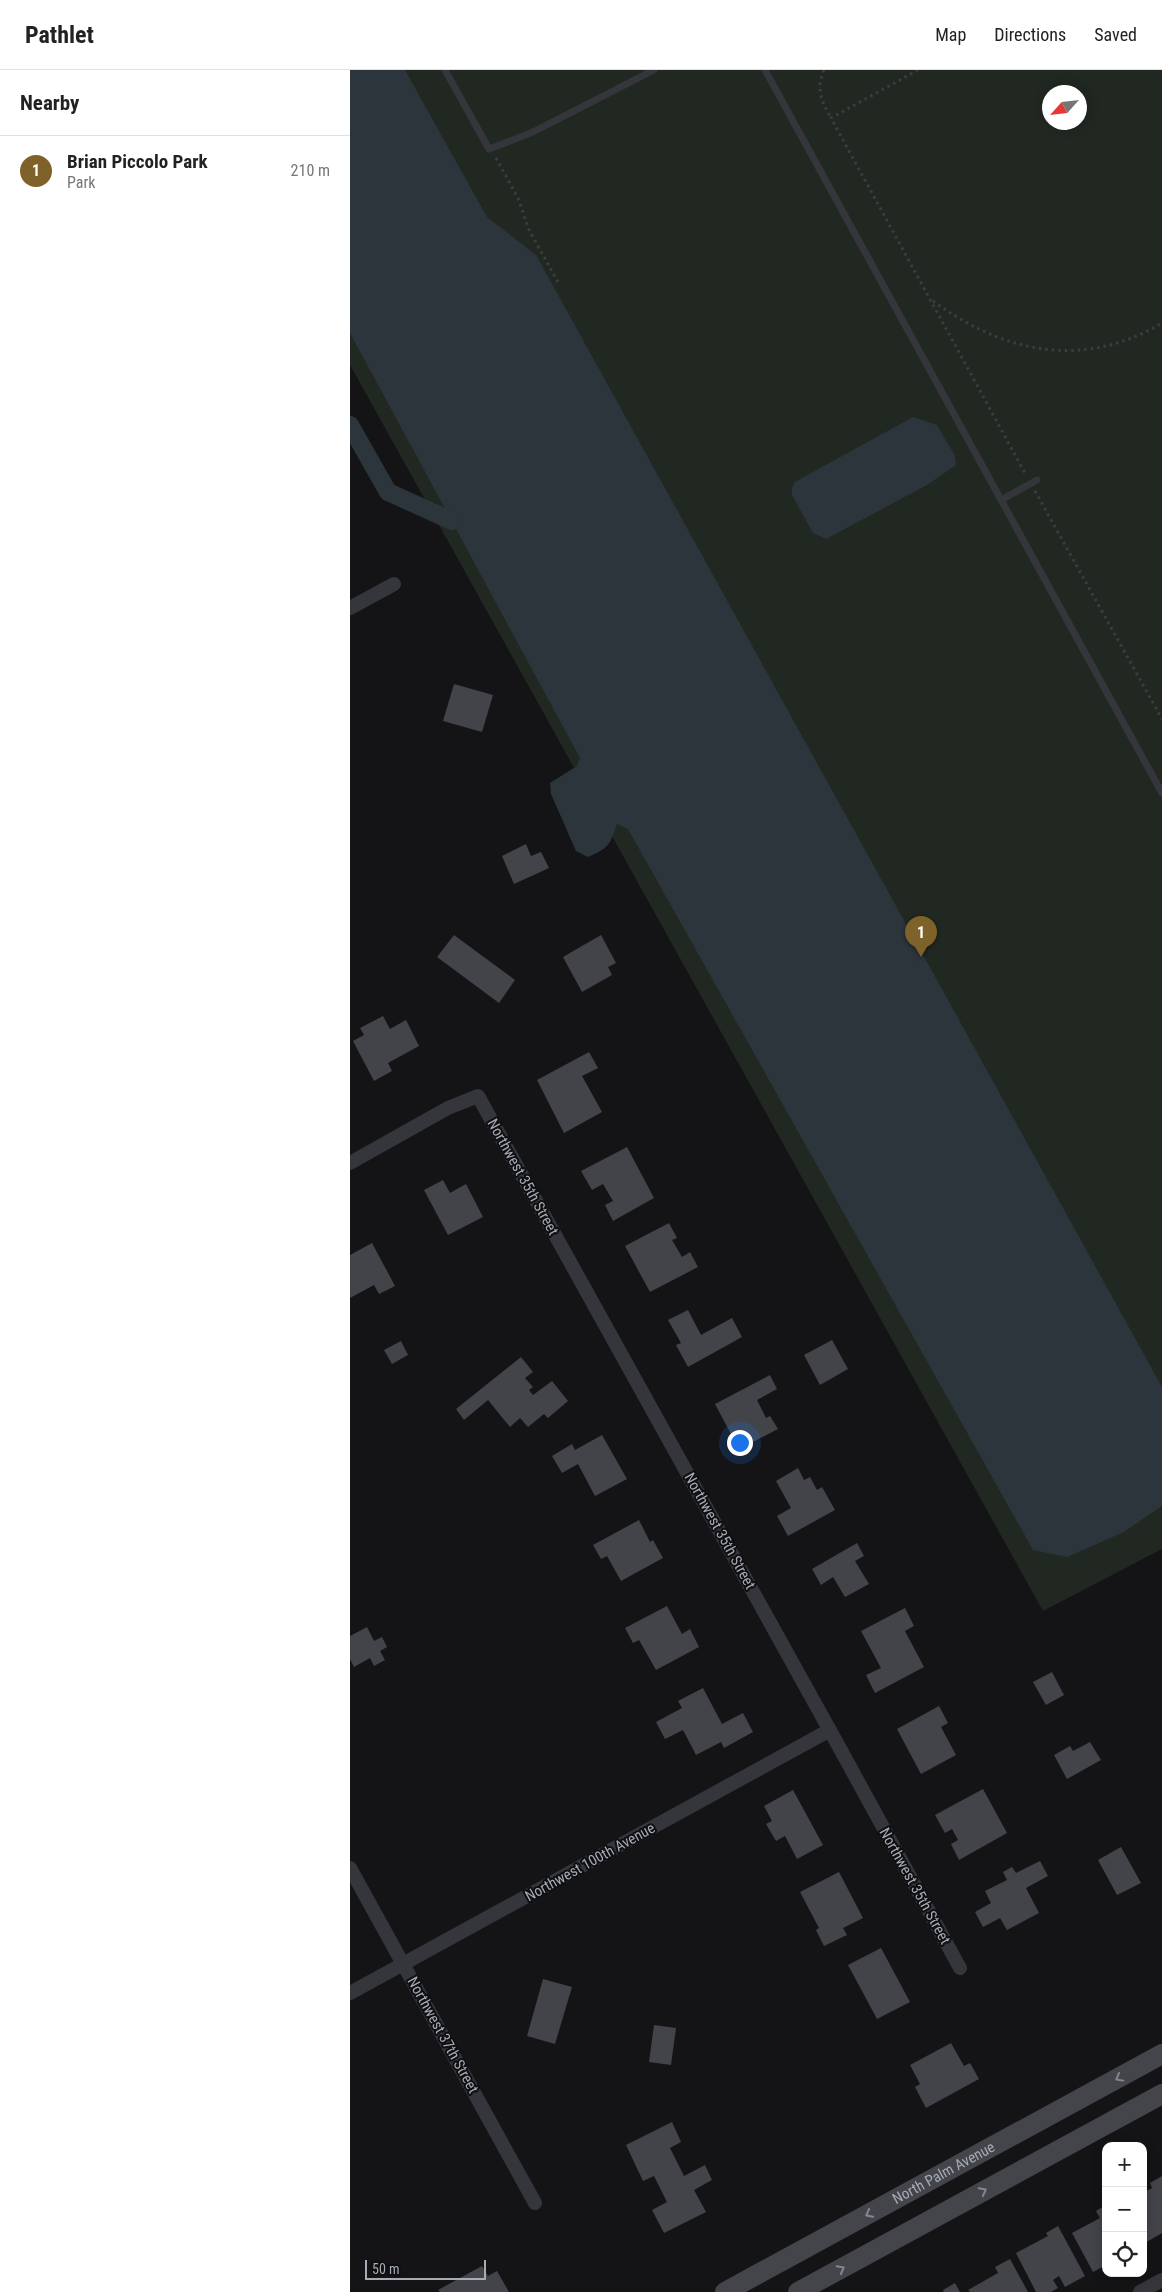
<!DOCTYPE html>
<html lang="en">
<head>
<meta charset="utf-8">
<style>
	body { margin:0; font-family:"Roboto Condensed",sans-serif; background:#f2f2f2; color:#222 }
	.controls { position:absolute; right:15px; bottom:15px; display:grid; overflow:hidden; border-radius:10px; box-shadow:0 2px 12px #0003 }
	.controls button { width:45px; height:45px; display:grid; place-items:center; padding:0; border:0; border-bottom:1px solid #e0e0e0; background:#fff; color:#222; font:25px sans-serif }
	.compass { position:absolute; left:692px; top:15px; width:45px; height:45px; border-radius:50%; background:#fff; box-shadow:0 2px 12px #0003; rotate:243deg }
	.scale { position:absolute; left:15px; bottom:12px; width:121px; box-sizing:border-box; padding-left:5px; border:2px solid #a6abb6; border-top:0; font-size:14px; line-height:18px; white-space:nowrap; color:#a6abb6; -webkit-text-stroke:4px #0f0f11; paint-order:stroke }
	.you { position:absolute; left:389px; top:1372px; width:18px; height:18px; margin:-12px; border:4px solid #fff; border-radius:50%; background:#1a73e8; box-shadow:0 0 0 8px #1a73e833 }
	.badge { display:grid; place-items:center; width:32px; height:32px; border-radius:50%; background:#7e622a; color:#fff; font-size:16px; font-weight:700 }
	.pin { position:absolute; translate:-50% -41px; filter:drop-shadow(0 1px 2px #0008) }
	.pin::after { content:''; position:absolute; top:26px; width:18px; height:15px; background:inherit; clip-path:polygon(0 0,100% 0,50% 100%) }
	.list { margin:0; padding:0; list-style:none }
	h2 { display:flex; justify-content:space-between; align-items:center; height:65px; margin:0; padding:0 20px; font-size:21px }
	h2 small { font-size:16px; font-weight:400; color:#767676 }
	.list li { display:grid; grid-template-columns:32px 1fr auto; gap:15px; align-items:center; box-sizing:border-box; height:70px; padding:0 20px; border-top:1px solid #e0e0e0 }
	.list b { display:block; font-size:19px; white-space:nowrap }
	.list p { margin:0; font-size:16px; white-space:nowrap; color:#767676 }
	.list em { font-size:16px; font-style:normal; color:#767676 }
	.icon { flex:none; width:28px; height:28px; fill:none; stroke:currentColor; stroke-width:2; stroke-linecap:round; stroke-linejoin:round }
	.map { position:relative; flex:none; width:812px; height:2222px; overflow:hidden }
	header { display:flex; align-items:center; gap:30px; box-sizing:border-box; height:70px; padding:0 25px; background:#fff; border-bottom:1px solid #e0e0e0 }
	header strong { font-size:24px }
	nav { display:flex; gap:28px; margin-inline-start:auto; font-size:18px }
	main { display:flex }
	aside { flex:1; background:#fff }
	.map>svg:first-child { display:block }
	.green { fill:#202821; fill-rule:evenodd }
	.water { fill:#2c353b }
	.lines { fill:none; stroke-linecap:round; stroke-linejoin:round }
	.canal { stroke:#2c353b; stroke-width:18 }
	.building { fill:#434449 }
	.path { stroke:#3b3d42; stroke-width:3; stroke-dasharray:2.5 4; stroke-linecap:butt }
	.service { stroke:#35363b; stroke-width:7 }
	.minor { stroke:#35363b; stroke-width:14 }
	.secondary { stroke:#43454b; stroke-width:20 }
	.oneway { stroke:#838791 }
	.labels { text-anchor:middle; stroke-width:4; stroke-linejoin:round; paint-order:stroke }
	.street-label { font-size:15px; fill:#a6abb6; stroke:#0f0f11 }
</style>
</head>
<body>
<header>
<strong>Pathlet</strong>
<nav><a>Map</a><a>Directions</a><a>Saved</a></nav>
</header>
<main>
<aside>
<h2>Nearby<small></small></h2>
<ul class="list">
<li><span class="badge">1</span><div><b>Brian Piccolo Park</b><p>Park</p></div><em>210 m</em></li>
</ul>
</aside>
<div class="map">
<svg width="812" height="2222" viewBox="0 0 812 2222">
	<rect width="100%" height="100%" fill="#141416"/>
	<!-- green -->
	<path class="green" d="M0 0H812V1479L693 1541 0 295ZM700 22H730V52H700Z"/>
	<!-- water -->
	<g class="water">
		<path d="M0 0H55L137 147 186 185 812 1317V1436L772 1463 717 1487 683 1480 278 759 267 754C260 775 259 778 238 787L226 781 201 724 200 713 227 696 230 688 0 263Z"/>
		<path d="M563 347 587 355 605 386 606 395 577 415 476 469 463 463 442 425V418L445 412Z"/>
	</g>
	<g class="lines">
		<!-- canal -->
		<path class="canal" d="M0 355 38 422 102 451"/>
	</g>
	<!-- building -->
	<g class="building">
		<path d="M104 614 143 625 132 662 93 651Z"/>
		<path d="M176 774 181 786 191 782 199 798 164 814 152 786Z"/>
		<path d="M104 865 165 910 149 933 87 887Z"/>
		<path d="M251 865 266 893 258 897 262 905 232 922 213 887Z"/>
		<path d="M33 946 40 959 56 950 69 976 38 993 42 1001 24 1011 3 971 14 965 10 958Z"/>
		<path d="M239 982 248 998 232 1006 252 1042 214 1063 187 1010Z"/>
		<path d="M277 1077 304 1128 263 1151 255 1135 263 1131 253 1114 242 1120 231 1101Z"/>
		<path d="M93 1110 100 1123 116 1114 133 1147 98 1165 74 1120Z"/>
		<path d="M319 1153 327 1168 322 1170 332 1187 340 1182 348 1197 300 1222 275 1176Z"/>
		<path d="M22 1173 45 1216 29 1224 24 1215 0 1228V1185Z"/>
		<path d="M338 1240 351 1265 382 1248 392 1267 338 1297 326 1275 331 1273 318 1250Z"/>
		<path d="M482 1270 498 1299 470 1315 454 1285Z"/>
		<path d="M51 1271 58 1285 42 1294 34 1280Z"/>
		<path d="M171 1287 183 1302 175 1308 183 1317 179 1320 183 1325 202 1311 218 1331 198 1348 194 1344 178 1357 170 1348 160 1357 138 1330 114 1350 106 1339Z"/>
		<path d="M420 1305 427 1319 407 1330 416 1348 420 1346 428 1359 389 1379 365 1334Z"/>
		<path d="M252 1365 277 1409 245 1426 228 1394 212 1403 202 1386 222 1374 225 1380Z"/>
		<path d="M448 1398 454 1410 460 1407 467 1420 472 1417 485 1440 438 1466 427 1446 441 1438 426 1411Z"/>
		<path d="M289 1450 300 1472 303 1470 313 1488 271 1511 257 1486 251 1489 243 1475Z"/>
		<path d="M507 1473 514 1486 505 1491 519 1514 495 1527 483 1507 471 1515 462 1499Z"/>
		<path d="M317 1536 332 1564 340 1559 349 1577 306 1600 289 1570 283 1573 275 1558Z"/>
		<path d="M555 1538 564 1556 555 1561 574 1597 525 1623 516 1605 531 1598 511 1561Z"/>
		<path d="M17 1557 24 1571 32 1567 37 1577 30 1581 35 1590 24 1596 20 1588 4 1597 0 1589V1566Z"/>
		<path d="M702 1602 714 1625 696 1635 683 1612Z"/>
		<path d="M353 1618 372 1654 393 1643 403 1662 374 1678 371 1672 346 1685 333 1660 315 1669 306 1652 332 1638 328 1631Z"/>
		<path d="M589 1636 598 1653 591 1657 606 1685 571 1704 547 1659Z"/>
		<path d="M740 1672 751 1690 717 1709 704 1685 720 1676 723 1681Z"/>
		<path d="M633 1719 657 1763 609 1790 601 1774 608 1770 602 1759 595 1763 585 1745Z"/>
		<path d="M443 1720 473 1775 447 1789 435 1766 426 1771 416 1754 422 1751 414 1736Z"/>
		<path d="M771 1777 791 1813 767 1825 748 1790Z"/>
		<path d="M690 1791 698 1806 676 1818 689 1843 657 1860 650 1848 633 1857 625 1842 641 1833 635 1821 657 1810 653 1802 662 1797 666 1803Z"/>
		<path d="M489 1802 513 1848 493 1858 497 1865 474 1876 466 1860 469 1858 450 1822Z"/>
		<path d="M531 1878 560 1932 527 1949 498 1895Z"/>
		<path d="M193 1909 222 1917 205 1974 177 1966Z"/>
		<path d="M304 1955 326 1958 321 1995 299 1992Z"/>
		<path d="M601 1973 614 1996 620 1993 629 2009 576 2038 565 2017 570 2014 560 1995Z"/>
		<path d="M322 2052 331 2072 320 2078 334 2106 355 2095 362 2110 344 2120 356 2142 314 2163 302 2140 317 2132 304 2106 293 2111 276 2075Z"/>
		<path d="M812 2106V2163L795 2173 793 2123 802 2118 800 2113Z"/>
		<path d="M756 2135V2195L743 2202 722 2163 750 2148 746 2141Z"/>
		<path d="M708 2156 735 2206 715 2217 709 2206 703 2210 708 2218 701 2222H686L666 2183 698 2166 696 2163Z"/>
		<path d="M660 2189 678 2222H620L618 2220 648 2203 645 2197Z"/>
		<path d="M132 2196 138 2206 147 2201 159 2222H90L88 2220Z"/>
		<path d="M605 2213 610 2222H594L593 2220Z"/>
	</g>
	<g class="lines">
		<!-- path -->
		<g class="path">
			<path d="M474 0C466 19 471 31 481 48"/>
			<path d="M568 0 481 48 676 405"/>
			<path d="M146 88 168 128 179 160 208 212"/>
			<path d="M583 231C654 283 733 300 812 253"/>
			<path d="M685 421 812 649"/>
		</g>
		<!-- service -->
		<g class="service">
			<path d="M95 0 139 79 183 62 304 0"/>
			<path d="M415 0 812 723"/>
			<path d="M651 430 687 410"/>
		</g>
		<!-- minor -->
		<g class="minor">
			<path d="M0 538 44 514"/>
			<path d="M0 1093 98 1038 128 1026 493 1684 610 1898"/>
			<path d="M0 1798 185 2133"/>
			<path d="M0 1923 480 1660"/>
			<path d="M790 2222 812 2210"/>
		</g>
		<!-- secondary -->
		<g class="secondary">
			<path id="s1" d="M375 2222 812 1984"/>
			<path d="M448 2222 812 2024"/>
		</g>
	</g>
	<!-- one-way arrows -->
	<defs><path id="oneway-chevron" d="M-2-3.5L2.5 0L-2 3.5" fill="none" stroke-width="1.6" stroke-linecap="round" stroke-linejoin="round" transform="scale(1.25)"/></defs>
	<g class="oneway">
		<use href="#oneway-chevron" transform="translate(769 2008) rotate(151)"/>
		<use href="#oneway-chevron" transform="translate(633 2121) rotate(-28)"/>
		<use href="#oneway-chevron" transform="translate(519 2144) rotate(152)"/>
		<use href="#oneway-chevron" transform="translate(491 2199) rotate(-28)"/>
	</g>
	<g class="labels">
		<!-- street labels -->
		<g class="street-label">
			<text transform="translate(173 1107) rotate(61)" y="5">Northwest 35th Street</text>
			<text transform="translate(370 1461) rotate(61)" y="5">Northwest 35th Street</text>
			<text transform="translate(240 1792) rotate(-29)" y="5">Northwest 100th Avenue</text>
			<text transform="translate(565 1816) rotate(61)" y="5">Northwest 35th Street</text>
			<text transform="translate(93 1965) rotate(61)" y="5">Northwest 37th Street</text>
			<text dy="5" stroke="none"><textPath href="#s1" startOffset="249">North Palm Avenue</textPath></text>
		</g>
	</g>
</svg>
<div class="controls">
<button>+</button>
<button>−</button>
<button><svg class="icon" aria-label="locate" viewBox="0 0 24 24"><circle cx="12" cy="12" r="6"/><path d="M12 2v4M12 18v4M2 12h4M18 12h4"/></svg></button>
</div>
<svg class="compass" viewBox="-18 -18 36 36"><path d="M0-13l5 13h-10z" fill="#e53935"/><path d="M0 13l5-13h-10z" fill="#767676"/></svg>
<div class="scale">50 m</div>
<div class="you"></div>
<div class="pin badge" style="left:571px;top:887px">1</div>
</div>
</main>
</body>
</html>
